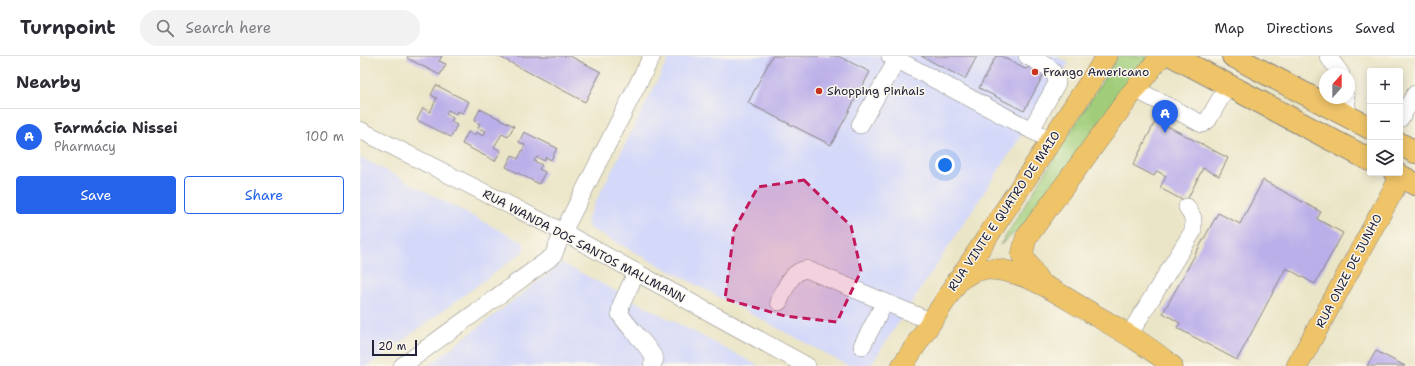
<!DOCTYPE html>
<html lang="en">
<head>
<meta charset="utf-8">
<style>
	body { margin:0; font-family:"Shantell Sans",sans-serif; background:#f2f2f3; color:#2b2b33 }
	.controls { position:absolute; right:12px; top:12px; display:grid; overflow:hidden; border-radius:4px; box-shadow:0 2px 10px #0003 }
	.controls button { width:36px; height:36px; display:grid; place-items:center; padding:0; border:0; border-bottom:1px solid #e1e1e2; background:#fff; color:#2b2b33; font:20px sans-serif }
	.compass { position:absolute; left:959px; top:12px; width:36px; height:36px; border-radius:50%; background:#fff; box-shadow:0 2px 10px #0003; rotate:21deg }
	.scale { position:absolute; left:12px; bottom:10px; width:45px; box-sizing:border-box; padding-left:4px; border:2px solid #22223b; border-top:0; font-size:11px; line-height:14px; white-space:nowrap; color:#22223b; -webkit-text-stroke:3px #fbf7ec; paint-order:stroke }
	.you { position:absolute; left:585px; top:109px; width:14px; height:14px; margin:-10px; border:3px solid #fff; border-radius:50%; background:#1a73e8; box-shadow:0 0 0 6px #1a73e833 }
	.badge { display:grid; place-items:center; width:26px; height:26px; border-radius:50%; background:#2563eb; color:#fff; font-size:13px; font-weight:700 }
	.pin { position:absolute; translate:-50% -33px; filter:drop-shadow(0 1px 2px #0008) }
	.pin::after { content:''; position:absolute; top:21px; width:14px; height:12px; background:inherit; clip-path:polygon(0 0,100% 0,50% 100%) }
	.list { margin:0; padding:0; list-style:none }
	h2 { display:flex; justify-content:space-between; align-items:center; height:52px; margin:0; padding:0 16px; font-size:17px }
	h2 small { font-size:13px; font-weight:400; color:#7c7c81 }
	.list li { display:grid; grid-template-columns:26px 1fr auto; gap:12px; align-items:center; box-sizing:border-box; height:56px; padding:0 16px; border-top:1px solid #e1e1e2 }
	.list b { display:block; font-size:15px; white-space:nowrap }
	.list p { margin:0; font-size:13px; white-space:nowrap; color:#7c7c81 }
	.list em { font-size:13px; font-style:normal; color:#7c7c81 }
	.actions { display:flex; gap:8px; padding:12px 16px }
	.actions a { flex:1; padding:9px 0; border:1px solid #2563eb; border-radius:4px; text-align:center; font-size:14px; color:#2563eb }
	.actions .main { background:#2563eb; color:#fff }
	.icon { flex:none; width:22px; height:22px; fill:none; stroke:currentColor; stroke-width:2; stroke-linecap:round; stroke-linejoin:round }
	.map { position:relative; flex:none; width:1055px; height:310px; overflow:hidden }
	header { display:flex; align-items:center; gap:24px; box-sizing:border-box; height:56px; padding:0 20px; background:#fff; border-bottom:1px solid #e1e1e2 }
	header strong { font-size:19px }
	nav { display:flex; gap:22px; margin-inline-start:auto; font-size:14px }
	.search { width:280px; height:36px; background:#f2f2f3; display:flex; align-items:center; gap:10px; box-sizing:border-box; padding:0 14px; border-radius:22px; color:#7c7c81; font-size:15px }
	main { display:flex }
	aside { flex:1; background:#fff }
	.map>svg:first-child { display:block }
	.built { fill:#d4d8f9 }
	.green { fill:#a1cd7a; stroke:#62785a }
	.building { fill:#bbafe9 }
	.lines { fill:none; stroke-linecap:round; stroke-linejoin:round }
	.minor-casing { stroke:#868481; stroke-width:18 }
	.major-casing { stroke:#868481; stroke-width:22 }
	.highway-casing { stroke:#868481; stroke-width:24 }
	.minor { stroke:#fff; stroke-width:17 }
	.major { stroke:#efc469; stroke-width:21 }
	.highway { stroke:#efc469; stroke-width:22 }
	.marked { fill:#c2185b; fill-opacity:0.2; stroke:#c2185b; stroke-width:3; stroke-dasharray:8 5; stroke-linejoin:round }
	.poi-dot { fill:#c8321e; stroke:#fbf7ec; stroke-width:1.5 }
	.labels { text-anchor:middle; stroke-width:3; stroke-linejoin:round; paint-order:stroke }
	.poi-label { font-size:12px; fill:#22223b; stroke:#fbf7ec; text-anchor:start }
	.street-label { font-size:12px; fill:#22223b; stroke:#fbf7ec }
</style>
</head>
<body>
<header>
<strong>Turnpoint</strong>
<div class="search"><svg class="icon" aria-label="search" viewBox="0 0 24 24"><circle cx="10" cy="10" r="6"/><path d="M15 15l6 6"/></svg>Search here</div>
<nav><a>Map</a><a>Directions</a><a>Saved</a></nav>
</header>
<main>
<aside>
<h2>Nearby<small></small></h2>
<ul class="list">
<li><span class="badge">A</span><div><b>Farmácia Nissei</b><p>Pharmacy</p></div><em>100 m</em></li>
</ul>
<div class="actions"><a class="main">Save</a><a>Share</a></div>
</aside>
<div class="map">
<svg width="1055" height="310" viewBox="0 0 1055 310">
	<rect width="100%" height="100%" fill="#fbf7ec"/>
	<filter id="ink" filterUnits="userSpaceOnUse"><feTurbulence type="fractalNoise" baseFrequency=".025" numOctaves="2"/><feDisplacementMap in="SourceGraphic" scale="8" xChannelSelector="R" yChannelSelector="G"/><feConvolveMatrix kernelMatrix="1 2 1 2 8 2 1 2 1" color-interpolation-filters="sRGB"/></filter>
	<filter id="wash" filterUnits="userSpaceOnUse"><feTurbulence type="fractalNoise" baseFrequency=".012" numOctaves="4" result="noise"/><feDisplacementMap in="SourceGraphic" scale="16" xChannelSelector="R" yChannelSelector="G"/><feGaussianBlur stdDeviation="0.9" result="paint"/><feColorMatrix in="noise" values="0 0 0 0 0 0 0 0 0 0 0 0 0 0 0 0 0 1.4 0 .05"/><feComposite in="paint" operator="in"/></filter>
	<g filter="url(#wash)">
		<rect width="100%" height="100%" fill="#ebe5c7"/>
		<!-- built -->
		<g class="built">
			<path d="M310 0H695L709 7 510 310H489L229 172 227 163Z"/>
			<path d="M0 101 164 187V195L8 310H0Z"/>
			<path d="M202 207 399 310H68Z"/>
		</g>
		<!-- green -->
		<path class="green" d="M758 0H784L790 3 681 155 640 189Z"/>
		<g id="blocks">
			<!-- building -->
			<g class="building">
				<path d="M48 0H82L79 5 86 8 80 19 47 2Z"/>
				<path d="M138 0H210L241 16 225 46Z"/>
				<path d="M412 0H478L510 16 471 89 388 47Z"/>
				<path d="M561 0H617L605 23Z"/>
				<path d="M636 0H641L665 13 674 10 685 16 664 55 619 32Z"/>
				<path d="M76 29 109 46 103 57 97 55 96 58 88 54 86 58 93 62 91 66 97 69 91 81 57 64 63 52 70 56 77 42 71 39Z"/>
				<path d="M120 53 154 70 148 81 142 78 134 91 141 95 135 105 102 88 108 76 114 79 116 76 123 80 126 75 118 72 120 68 114 65Z"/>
				<path d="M796 64 868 102 859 120 843 112 826 146 800 132 806 120 797 115 794 120 773 109Z"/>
				<path d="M164 76 197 92 191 104 186 101 184 105 177 101 174 105 182 109 179 113 185 116 179 128 146 111 152 99 158 103 165 89 159 86Z"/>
				<path d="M903 124 961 156 957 163 983 177 955 228 926 212 877 304 817 272 820 267 803 257 858 157 880 168Z"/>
				<path d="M1016 295 1045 310H1007Z"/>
			</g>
		</g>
	</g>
	<g filter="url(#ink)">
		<use href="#blocks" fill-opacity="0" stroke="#868481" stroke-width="1"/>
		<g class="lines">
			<!-- minor casing -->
			<g class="minor-casing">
				<g id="minor">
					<path d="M530 0 692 85"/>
					<path d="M667 0C680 7 696 11 697 27L671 74"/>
					<path d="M968 0 981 18"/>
					<path d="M775 33 842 68 848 64 868 29"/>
					<path d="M986 42 988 60"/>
					<path d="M1040 63 1055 38"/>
					<path d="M500 69 537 4"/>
					<path d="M0 74 203 176 447 310"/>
					<path d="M276 217 261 249 260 258C271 275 285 285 295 303L292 310"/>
					<path d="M419 246C425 233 430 216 446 213L570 265"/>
					<path d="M769 279 833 175V162L827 151"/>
					<path d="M502 290 525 246"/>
					<path d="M42 310 193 200 203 176 292 0"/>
				</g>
			</g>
			<!-- major casing -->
			<g class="major-casing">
				<g id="major">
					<path d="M596 226C606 220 615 212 627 213 664 213 697 237 728 255 757 272 786 288 812 310"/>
					<path d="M680 227 662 199 666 182 775 33 801 0"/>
					<path d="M542 310 747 0"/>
					<path d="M937 310 1041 120"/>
				</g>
			</g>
			<!-- highway casing -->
			<g class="highway-casing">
				<g id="highway">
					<path d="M813 0 1010 104"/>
					<path d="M873 0 1010 72"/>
					<path d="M1040 88 1055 96"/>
					<path d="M1035 117 1055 128"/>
				</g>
			</g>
			<!-- minor -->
			<use href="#minor" class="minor"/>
			<!-- major -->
			<use href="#major" class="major"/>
			<!-- highway -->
			<use href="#highway" class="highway"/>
		</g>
	</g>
	<!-- marked area -->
	<path class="marked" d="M444 124 491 170 501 215 477 266 425 260 365 243 374 174 398 131Z"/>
	<!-- markers -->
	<g class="poi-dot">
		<circle cx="675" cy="16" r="4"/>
		<circle cx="459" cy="35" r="4"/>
	</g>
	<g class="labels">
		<!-- poi labels -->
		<g class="poi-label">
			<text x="683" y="20">Frango Americano</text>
			<text x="467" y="39">Shopping Pinhais</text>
		</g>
		<!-- street labels -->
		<g class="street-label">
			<text transform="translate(644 155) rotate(-56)" y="4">RUA VINTE E QUATRO DE MAIO</text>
			<text transform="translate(224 190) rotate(28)" y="4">RUA WANDA DOS SANTOS MALLMANN</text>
			<text transform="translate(989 215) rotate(-62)" y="4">RUA ONZE DE JUNHO</text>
		</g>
	</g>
</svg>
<div class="controls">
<button>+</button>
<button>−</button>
<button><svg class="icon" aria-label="layers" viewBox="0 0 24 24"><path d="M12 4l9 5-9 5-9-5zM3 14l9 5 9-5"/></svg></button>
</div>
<svg class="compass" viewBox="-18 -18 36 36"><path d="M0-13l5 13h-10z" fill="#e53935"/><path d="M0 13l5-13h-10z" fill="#7c7c81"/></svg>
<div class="scale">20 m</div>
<div class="you"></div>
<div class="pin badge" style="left:805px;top:77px">A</div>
</div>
</main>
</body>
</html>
